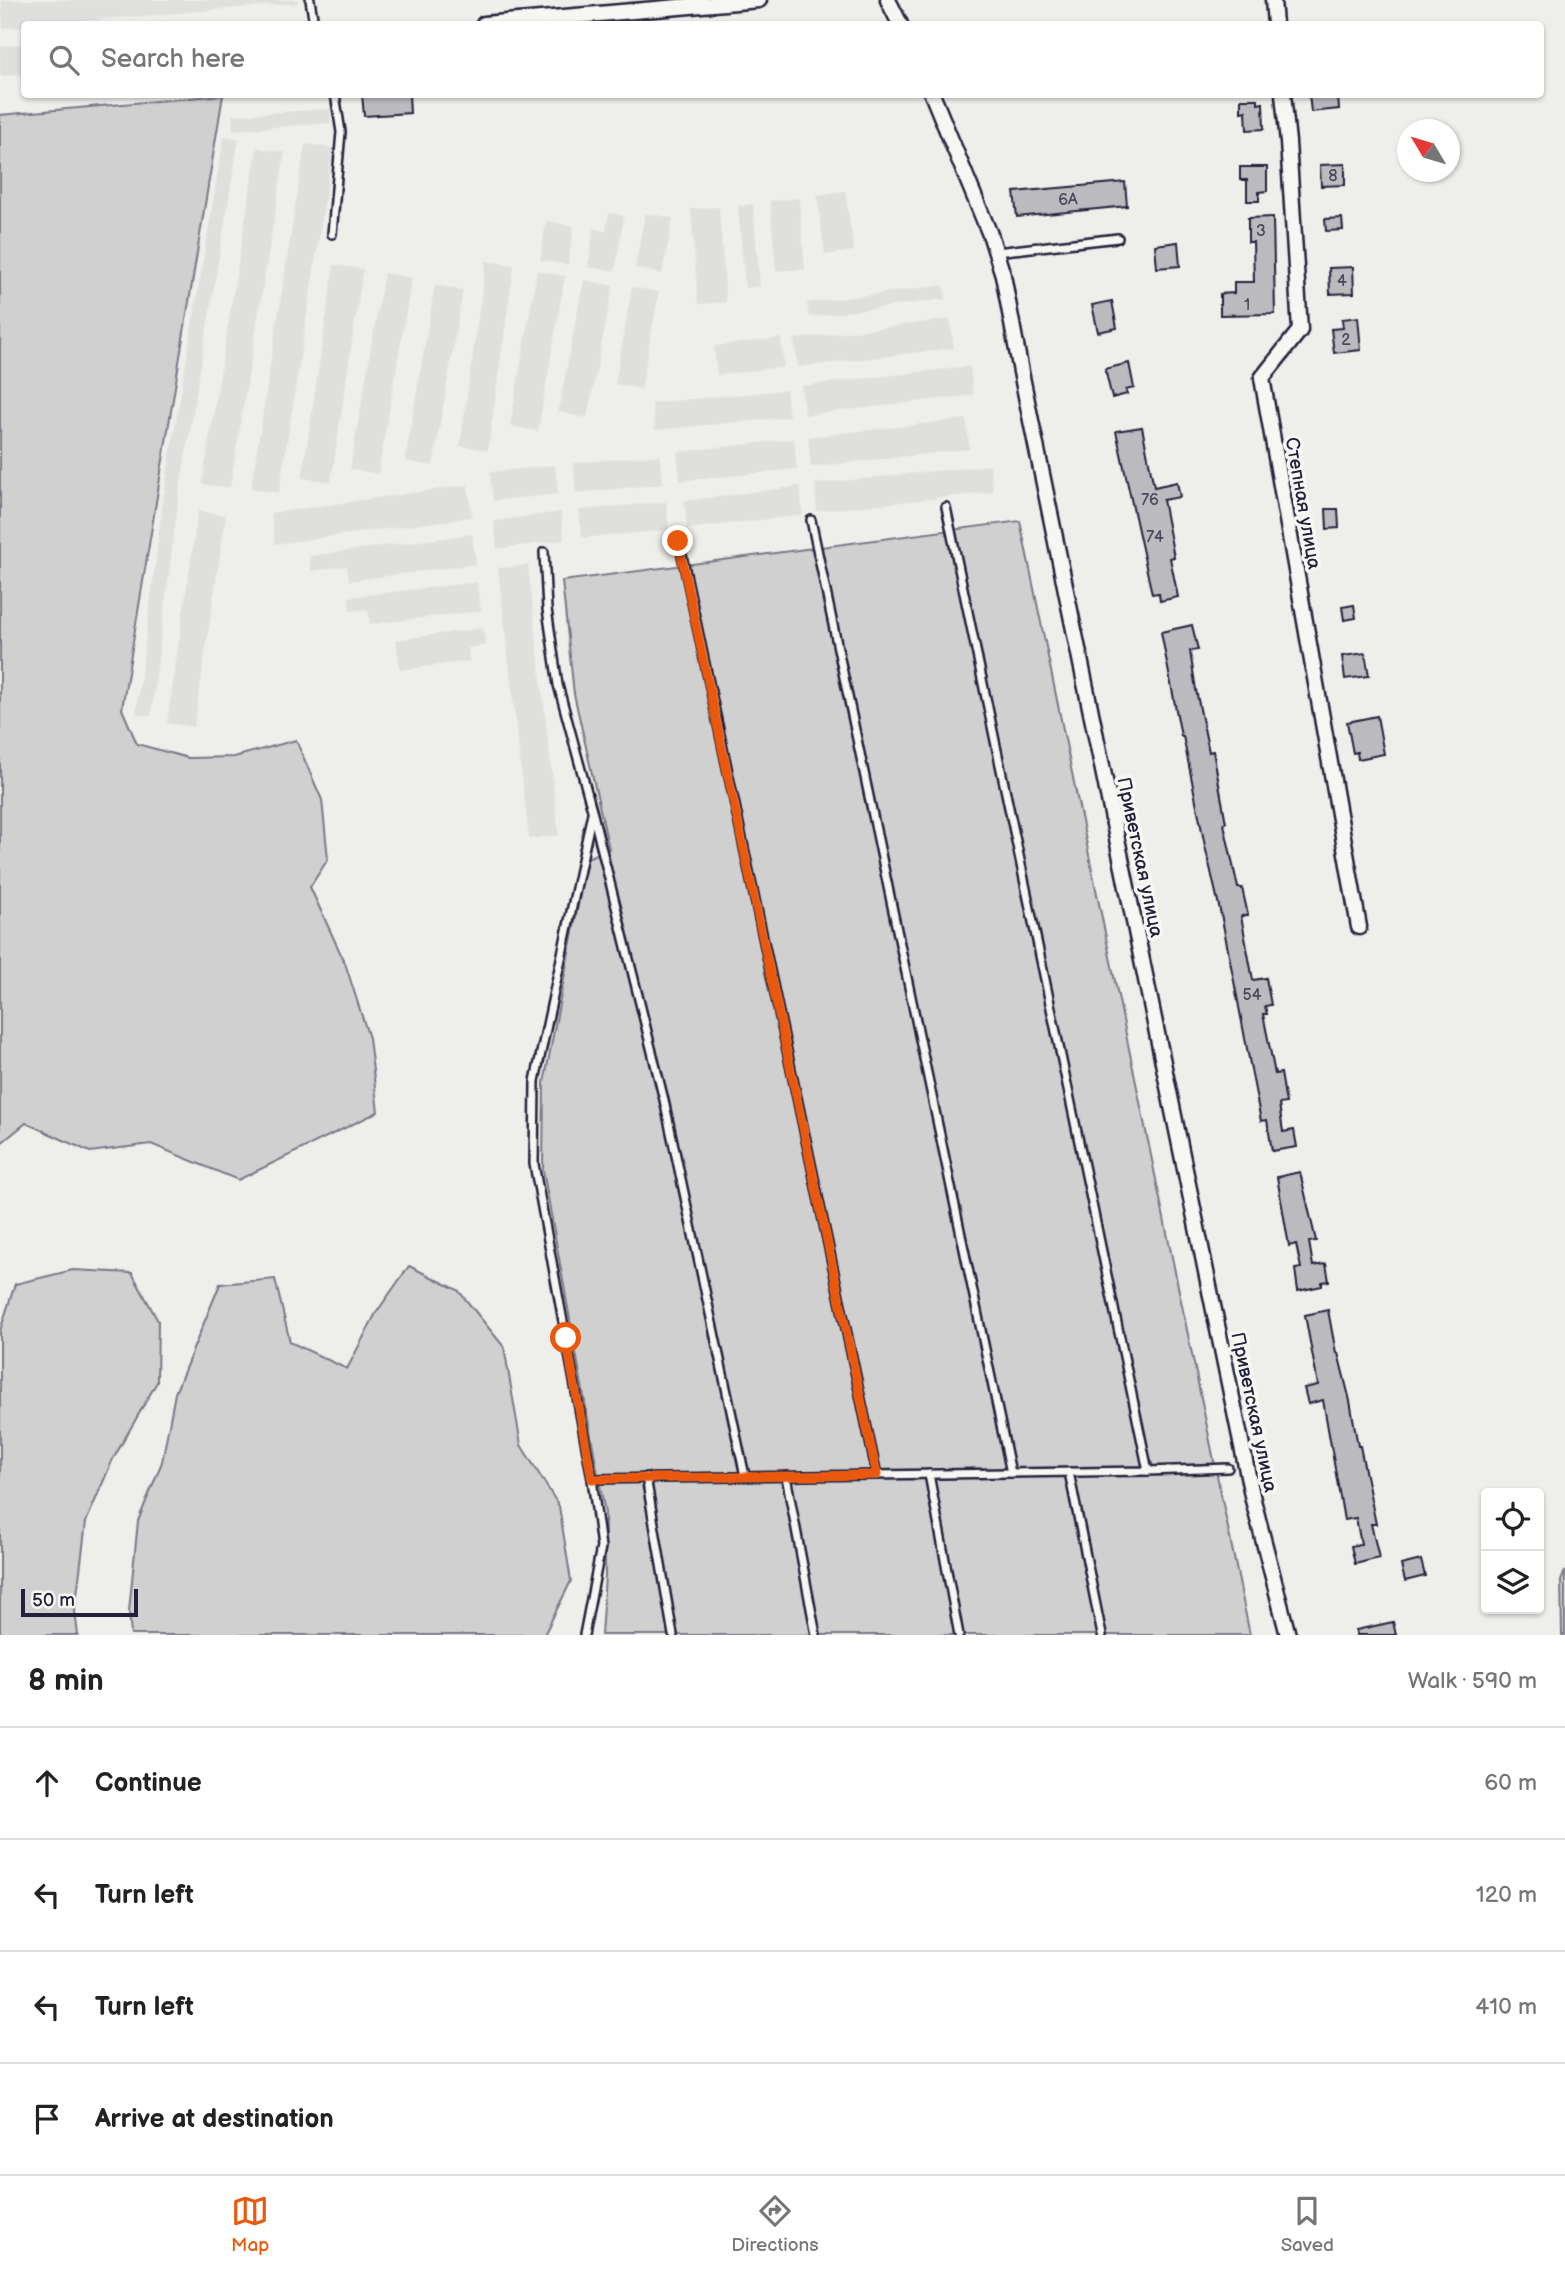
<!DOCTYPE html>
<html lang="en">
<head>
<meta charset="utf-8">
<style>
	body { margin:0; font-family:"Balsamiq Sans",sans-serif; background:#f6f6f6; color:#222 }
	.controls { position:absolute; right:21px; bottom:21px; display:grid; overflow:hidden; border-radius:7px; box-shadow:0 2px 5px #0004 }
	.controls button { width:63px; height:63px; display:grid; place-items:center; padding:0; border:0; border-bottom:2px solid #e0e0e0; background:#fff; color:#222; font:35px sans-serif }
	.compass { position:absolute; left:1397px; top:119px; width:63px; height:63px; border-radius:50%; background:#fff; box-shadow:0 2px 5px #0004; rotate:308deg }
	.scale { position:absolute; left:21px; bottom:18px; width:117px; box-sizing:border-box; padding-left:7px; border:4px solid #22223b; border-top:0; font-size:19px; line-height:24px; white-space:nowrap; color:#22223b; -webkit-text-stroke:5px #f6f6f2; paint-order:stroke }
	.stop { position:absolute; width:21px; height:21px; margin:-16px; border:5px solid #ea580c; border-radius:50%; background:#fff }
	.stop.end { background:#ea580c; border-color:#fff; box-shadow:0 2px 7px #0008 }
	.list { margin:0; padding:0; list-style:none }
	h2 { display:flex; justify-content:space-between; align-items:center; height:91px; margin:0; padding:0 28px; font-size:30px }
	h2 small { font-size:23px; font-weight:400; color:#767676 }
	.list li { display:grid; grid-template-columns:46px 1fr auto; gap:21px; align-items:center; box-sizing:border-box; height:112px; padding:0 28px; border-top:2px solid #e0e0e0 }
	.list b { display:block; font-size:26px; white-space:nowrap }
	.list em { font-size:23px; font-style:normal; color:#767676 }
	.icon { flex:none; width:38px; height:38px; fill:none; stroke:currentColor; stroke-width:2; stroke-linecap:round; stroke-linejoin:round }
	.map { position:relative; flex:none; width:1565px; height:1635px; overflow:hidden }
	.search { position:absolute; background:#fff; box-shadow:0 2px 5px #0004; left:21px; right:21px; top:21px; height:77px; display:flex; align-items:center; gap:18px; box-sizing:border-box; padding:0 24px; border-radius:7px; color:#767676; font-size:26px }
	.sheet { height:539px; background:#fff }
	nav { display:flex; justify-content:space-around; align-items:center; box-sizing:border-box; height:98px; border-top:2px solid #e0e0e0; background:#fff; font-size:19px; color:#767676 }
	nav a { display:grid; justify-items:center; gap:4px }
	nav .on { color:#ea580c }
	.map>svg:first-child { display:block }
	.built { fill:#dfdfde }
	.green { fill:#d0d0d1; stroke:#797986; stroke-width:2 }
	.building { fill:#bbbbbf; stroke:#22223b; stroke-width:2 }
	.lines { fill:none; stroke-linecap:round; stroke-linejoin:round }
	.service-casing { stroke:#22223b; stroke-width:12 }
	.minor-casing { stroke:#22223b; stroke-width:19 }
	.service { stroke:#f6f6f2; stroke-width:7 }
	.minor { stroke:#f6f6f2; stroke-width:14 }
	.route { stroke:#ea580c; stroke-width:9 }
	.labels { text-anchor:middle; stroke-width:7; stroke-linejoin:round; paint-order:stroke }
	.number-label { font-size:16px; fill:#48485c }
	.street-label { font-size:19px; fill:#22223b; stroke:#f6f6f2 }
</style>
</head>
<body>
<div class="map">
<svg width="1565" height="1635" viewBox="0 0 1565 1635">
	<rect width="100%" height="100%" fill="#eeeeeb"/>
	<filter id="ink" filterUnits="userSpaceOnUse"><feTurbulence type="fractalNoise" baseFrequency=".0143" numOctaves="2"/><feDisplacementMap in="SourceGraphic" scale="14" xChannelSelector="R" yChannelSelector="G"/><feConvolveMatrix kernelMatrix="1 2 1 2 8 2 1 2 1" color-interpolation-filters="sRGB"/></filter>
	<g filter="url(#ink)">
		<!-- built -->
		<g class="built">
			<path d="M1 0H298V3L48 24H24V27L3 28Z"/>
			<path d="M24 44V74L0 76V46Z"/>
			<path d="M330 109 331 123 233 130 232 115Z"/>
			<path d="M224 136 239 138 179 495 151 716 136 714 164 493Z"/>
			<path d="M305 144 333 148 279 493 251 488Z"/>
			<path d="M257 148 285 152 230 488 202 484Z"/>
			<path d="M845 191 854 251 825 255 817 195Z"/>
			<path d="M799 198 805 269 776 271 770 201Z"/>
			<path d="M753 204 760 286 745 288 738 206Z"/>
			<path d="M719 207 726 302 698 304 691 209Z"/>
			<path d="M609 213 624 216 615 271 588 267 594 229 606 231Z"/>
			<path d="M645 213 673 218 662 274 635 268Z"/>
			<path d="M546 221 574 226 568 265 540 260Z"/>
			<path d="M486 261 514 265 488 450 460 446Z"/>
			<path d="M334 265 363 269 331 482 302 478Z"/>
			<path d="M537 271 565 276 538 431 510 426Z"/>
			<path d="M384 273 412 278 378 474 350 469Z"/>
			<path d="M584 280 613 286 587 418 558 412Z"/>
			<path d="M435 285 463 290 433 466 405 461Z"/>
			<path d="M944 285 946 299 809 317 807 303Z"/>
			<path d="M632 287 659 292 641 389 615 384Z"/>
			<path d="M950 319 954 348 798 367 794 339Z"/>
			<path d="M781 338 784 367 717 375 714 346Z"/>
			<path d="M970 366 973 395 805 415 801 386Z"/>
			<path d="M786 390 789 417 655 430 652 403Z"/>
			<path d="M966 419 970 449 811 467 808 437Z"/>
			<path d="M794 439 797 469 680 481 677 452Z"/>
			<path d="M660 455 663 484 576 493 573 463Z"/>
			<path d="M555 465 558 494 493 501 490 472Z"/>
			<path d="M990 465 993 492 817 511 815 484Z"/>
			<path d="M468 485 472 517 275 544 271 513Z"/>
			<path d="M800 486 803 515 687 529 684 501Z"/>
			<path d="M666 502 669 530 582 538 579 510Z"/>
			<path d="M198 511 226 515 194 727 167 723Z"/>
			<path d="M561 512 564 540 497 549 494 521Z"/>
			<path d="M472 534 476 564 349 581 347 566 311 571 309 556Z"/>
			<path d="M528 565 559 835 529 839 498 568Z"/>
			<path d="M477 582 481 611 370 624 368 609 350 611 349 597Z"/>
			<path d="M483 628 486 645 468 648 469 661 400 670 396 640Z"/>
		</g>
		<!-- green -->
		<g class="green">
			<path d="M223 95 122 709 137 744 188 758 234 757 296 740 322 800 328 859 310 887 345 963 369 1038 378 1112 238 1180 151 1144 90 1152 26 1123 0 1144V115Z"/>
			<path d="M1020 521 1250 1635H601L605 1576V1513L543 1170 544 1083 587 858 609 849 574 694 562 581Z"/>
			<path d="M409 1266 458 1290 504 1347 521 1445 559 1506 571 1581 544 1635H131L129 1611 138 1521 162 1462 175 1393 220 1284 275 1279 290 1342 347 1369 376 1313Z"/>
			<path d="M73 1270 132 1273 158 1321 157 1382 112 1461 86 1522 75 1611 78 1635H0V1331L15 1284Z"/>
			<path d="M1565 1571V1635H1562L1561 1581Z"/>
		</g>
		<!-- building -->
		<g class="building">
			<path d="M362 94H409L410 113 364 116Z"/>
			<path d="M1309 94 1338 96 1339 109 1311 112Z"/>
			<path d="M1241 99H1258V104L1263 103 1264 129 1247 130 1246 111 1241 112Z"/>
			<path d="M1345 164V185L1321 186 1320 165Z"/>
			<path d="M1240 167H1267V191L1259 192V201H1247V180H1240Z"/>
			<path d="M1125 182 1127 206 1017 217 1014 192Z"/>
			<path d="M1273 217 1275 314 1220 315V294L1234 293V282H1254L1253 242H1248V218Z"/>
			<path d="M1342 218 1343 230 1326 231 1325 219Z"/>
			<path d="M1178 242 1180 266 1157 268 1155 245Z"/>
			<path d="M1353 267 1354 293 1330 294 1329 268Z"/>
			<path d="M1112 301 1117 328 1098 332 1092 305Z"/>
			<path d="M1358 317 1361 350 1334 353 1331 329 1343 328 1342 319Z"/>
			<path d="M1129 363 1134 388 1126 390 1127 394 1112 398 1105 369Z"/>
			<path d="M1142 427 1154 487 1177 482 1180 497 1163 500 1174 557 1170 558 1178 597 1160 601 1159 593 1152 594 1116 431Z"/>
			<path d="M1326 509H1338L1339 528 1327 529Z"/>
			<path d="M1354 605 1356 618 1344 620 1342 607Z"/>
			<path d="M1192 625 1198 650 1190 651 1196 690 1209 752 1213 751 1226 823 1224 824 1238 888H1242L1248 915 1241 916 1253 980 1266 978 1271 1005 1265 1006 1267 1014H1263L1275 1074 1281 1073 1286 1103 1279 1104 1283 1132 1294 1130 1297 1147 1272 1151 1267 1120 1261 1121 1222 919 1205 846 1183 736H1181L1161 632Z"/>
			<path d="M1365 653 1369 676 1345 679 1342 656Z"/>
			<path d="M1377 716 1384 754 1358 759 1357 752 1353 753 1347 722Z"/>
			<path d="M1300 1172 1316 1241 1309 1242 1313 1266 1326 1264 1329 1281 1322 1282V1286L1298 1291 1295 1269 1301 1268 1296 1244 1289 1246 1277 1177Z"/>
			<path d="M1328 1310 1336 1353H1338L1350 1401 1358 1446H1360L1376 1524H1371L1379 1558 1355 1564 1351 1546 1361 1544 1356 1518 1344 1520 1323 1400 1308 1404 1304 1388 1318 1385 1305 1315Z"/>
			<path d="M1421 1560 1425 1576 1405 1581 1401 1565Z"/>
			<path d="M1393 1622 1396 1635H1357L1356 1630Z"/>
		</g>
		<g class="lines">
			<!-- service casing -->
			<g class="service-casing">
				<g id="service">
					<path d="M310 0 314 24"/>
					<path d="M332 234 341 132 335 94"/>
					<path d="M996 252 1118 238"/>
					<path d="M946 507 1148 1471"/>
					<path d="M811 520 1011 1473"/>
					<path d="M679 541 877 1475"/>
					<path d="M544 552 547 609 558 685 592 810 664 1100 745 1476"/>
					<path d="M1069 1472 1102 1635"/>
					<path d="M929 1474 959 1635"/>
					<path d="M786 1476 816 1635"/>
					<path d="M646 1477 673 1635"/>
					<path d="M592 1479 1148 1471 1228 1468"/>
					<path d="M584 1635 601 1547 592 1479 534 1164 535 1081 592 813"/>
				</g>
			</g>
			<!-- minor casing -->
			<g class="minor-casing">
				<g id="minor">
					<path d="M888 0 900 24"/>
					<path d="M1273 0 1275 24"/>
					<path d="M484 24 759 0"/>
					<path d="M932 94 991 237 1003 275 1021 372 1253 1500 1288 1635"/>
					<path d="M1283 94 1288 142 1300 330 1262 378 1359 927"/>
				</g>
			</g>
			<!-- service -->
			<use href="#service" class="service"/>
			<!-- minor -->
			<use href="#minor" class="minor"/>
		</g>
	</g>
	<g class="lines" filter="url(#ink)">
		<!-- route -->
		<path class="route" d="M566 1338 592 1479 877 1475 678 541"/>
	</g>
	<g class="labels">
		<!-- number labels -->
		<g class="number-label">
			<text x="1333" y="181">8</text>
			<text x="1068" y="205">6А</text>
			<text x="1261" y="236">3</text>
			<text x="1342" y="286">4</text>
			<text x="1247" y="310">1</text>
			<text x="1346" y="345">2</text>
			<text x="1150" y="505">76</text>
			<text x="1155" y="542">74</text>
			<text x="1252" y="1000">54</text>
		</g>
		<!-- street labels -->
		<g class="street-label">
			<text transform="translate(1304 503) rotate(80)" y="7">Степная улица</text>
			<text transform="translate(1141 857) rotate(78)" y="7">Приветская улица</text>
			<text transform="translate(1255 1412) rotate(78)" y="7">Приветская улица</text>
		</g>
	</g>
</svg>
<div class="controls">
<button><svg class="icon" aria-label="locate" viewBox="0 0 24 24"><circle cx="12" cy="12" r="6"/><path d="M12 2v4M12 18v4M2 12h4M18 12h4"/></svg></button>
<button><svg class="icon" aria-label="layers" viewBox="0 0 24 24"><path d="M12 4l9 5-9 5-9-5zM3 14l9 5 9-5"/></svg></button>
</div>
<svg class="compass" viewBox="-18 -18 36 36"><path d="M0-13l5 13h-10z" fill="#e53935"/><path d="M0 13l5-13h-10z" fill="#767676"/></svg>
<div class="scale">50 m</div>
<div class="stop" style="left:566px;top:1338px"></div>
<div class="stop end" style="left:678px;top:541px"></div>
<div class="search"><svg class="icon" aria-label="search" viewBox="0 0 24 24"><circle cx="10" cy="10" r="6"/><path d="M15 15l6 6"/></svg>Search here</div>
</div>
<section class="sheet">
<h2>8 min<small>Walk · 590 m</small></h2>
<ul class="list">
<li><svg class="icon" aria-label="ahead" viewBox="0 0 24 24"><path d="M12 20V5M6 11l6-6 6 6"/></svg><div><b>Continue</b></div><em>60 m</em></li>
<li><svg class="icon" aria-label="left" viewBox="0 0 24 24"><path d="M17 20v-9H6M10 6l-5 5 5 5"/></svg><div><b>Turn left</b></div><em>120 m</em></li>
<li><svg class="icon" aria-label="left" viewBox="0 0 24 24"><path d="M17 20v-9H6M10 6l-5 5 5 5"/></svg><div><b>Turn left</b></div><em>410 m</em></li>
<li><svg class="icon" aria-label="arrive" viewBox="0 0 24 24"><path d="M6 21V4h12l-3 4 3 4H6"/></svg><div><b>Arrive at destination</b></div></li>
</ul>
</section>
<nav>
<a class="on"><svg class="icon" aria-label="map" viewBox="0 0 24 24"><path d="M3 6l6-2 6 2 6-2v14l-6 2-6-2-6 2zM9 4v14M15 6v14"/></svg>Map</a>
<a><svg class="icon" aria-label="directions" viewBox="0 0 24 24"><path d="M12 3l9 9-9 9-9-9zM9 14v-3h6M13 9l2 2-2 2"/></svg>Directions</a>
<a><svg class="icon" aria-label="saved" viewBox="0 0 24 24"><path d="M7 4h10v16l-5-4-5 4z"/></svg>Saved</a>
</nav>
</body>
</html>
